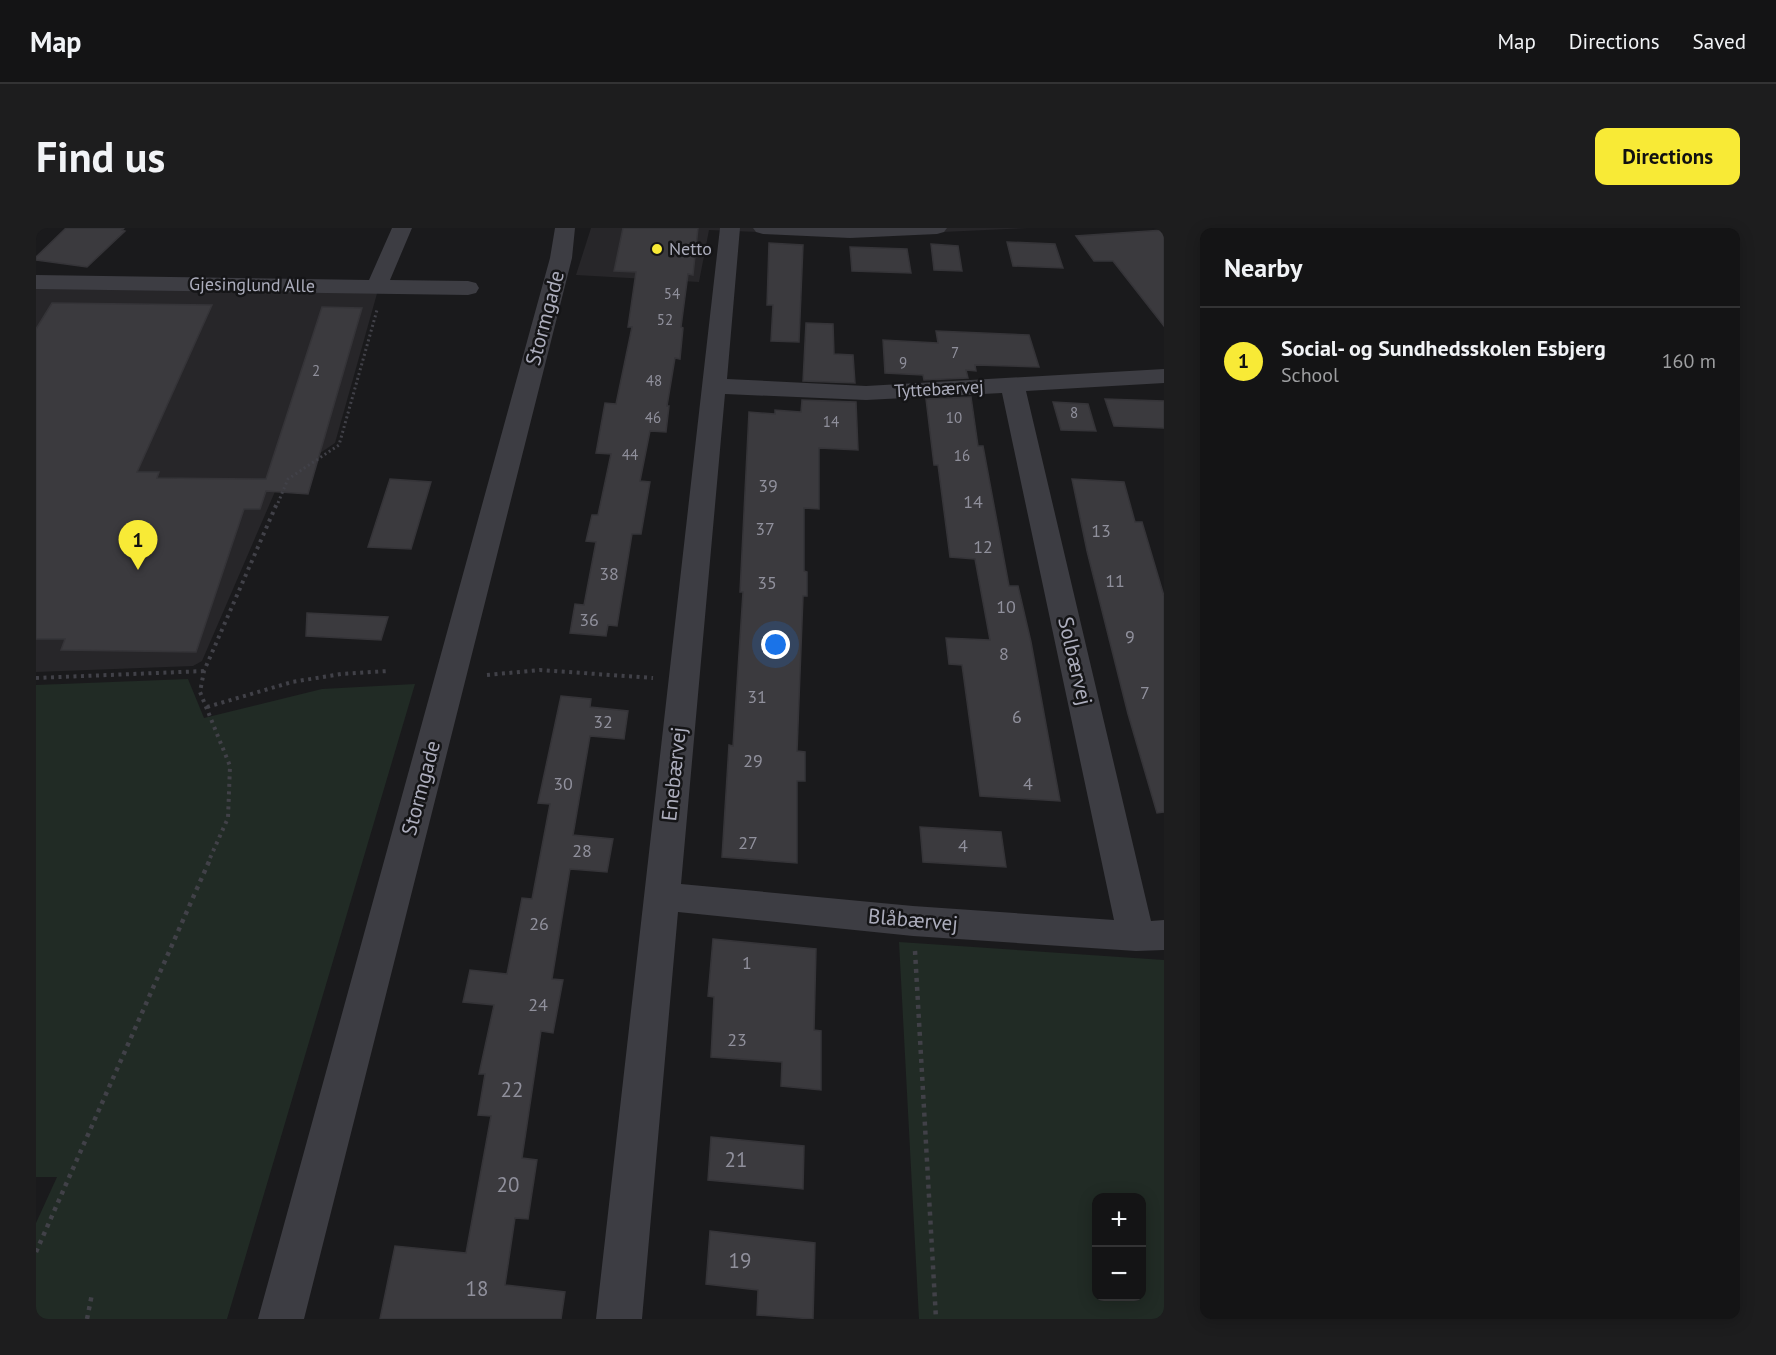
<!DOCTYPE html>
<html lang="en">
<head>
<meta charset="utf-8">
<style>
	body { margin:0; font-family:"PT Sans",sans-serif; background:#1d1d1e; color:#f1f3f6 }
	.controls { position:absolute; right:18px; bottom:18px; display:grid; overflow:hidden; border-radius:12px; box-shadow:0 3px 15px #0003 }
	.controls button { width:54px; height:54px; display:grid; place-items:center; padding:0; border:0; border-bottom:2px solid #333334; background:#141415; color:#f1f3f6; font:30px sans-serif }
	.you { position:absolute; left:740px; top:417px; width:21px; height:21px; margin:-15px; border:4px solid #fff; border-radius:50%; background:#1a73e8; box-shadow:0 0 0 9px #1a73e833 }
	.badge { display:grid; place-items:center; width:39px; height:39px; border-radius:50%; background:#f8ea36; color:#111; font-size:20px; font-weight:700 }
	.pin { position:absolute; translate:-50% -50px; filter:drop-shadow(0 2px 3px #0008) }
	.pin::after { content:''; position:absolute; top:32px; width:21px; height:18px; background:inherit; clip-path:polygon(0 0,100% 0,50% 100%) }
	.list { margin:0; padding:0; list-style:none }
	h2 { display:flex; justify-content:space-between; align-items:center; height:78px; margin:0; padding:0 24px; font-size:26px }
	h2 small { font-size:20px; font-weight:400; color:#9d9ea0 }
	.list li { display:grid; grid-template-columns:39px 1fr auto; gap:18px; align-items:center; box-sizing:border-box; height:108px; padding:0 24px; border-top:2px solid #333334 }
	.list b { display:block; font-size:22px; white-space:nowrap }
	.list p { margin:0; font-size:20px; white-space:nowrap; color:#9d9ea0 }
	.list em { font-size:20px; font-style:normal; color:#9d9ea0 }
	.map { position:relative; flex:none; width:1128px; height:1091px; overflow:hidden; border-radius:12px }
	header { display:flex; align-items:center; gap:36px; box-sizing:border-box; height:84px; padding:0 30px; background:#141415; border-bottom:2px solid #333334 }
	header strong { font-size:28px }
	nav { display:flex; gap:33px; margin-inline-start:auto; font-size:21px }
	.intro { display:flex; align-items:center; justify-content:space-between; box-sizing:border-box; height:144px; padding:0 36px }
	h1 { margin:0; font-size:42px }
	.button { padding:15px 27px; border-radius:12px; background:#f8ea36; color:#111; font-size:21px; font-weight:700 }
	main { display:flex; gap:36px; padding:0 36px }
	aside { flex:1; background:#141415; border-radius:12px; box-shadow:0 3px 15px #0003 }
	.map>svg:first-child { display:block }
	.built { fill:#272629 }
	.green { fill:#212b25; fill-rule:evenodd }
	.building { fill:#3b3a3e; stroke:#353438; stroke-width:1.5 }
	.lines { fill:none; stroke-linecap:round; stroke-linejoin:round }
	.path-far2 { stroke:#414148; stroke-width:3; stroke-dasharray:2 3; stroke-linecap:butt }
	.path-far1 { stroke:#414148; stroke-width:4; stroke-dasharray:3 4.5; stroke-linecap:butt }
	.path { stroke:#414148; stroke-width:4.5; stroke-dasharray:4 5; stroke-linecap:butt }
	.minor { fill:#3d3d43; fill-rule:evenodd }
	.poi-dot { fill:#f8ea36; stroke:#151517; stroke-width:2 }
	.labels { text-anchor:middle; stroke-width:5; stroke-linejoin:round; paint-order:stroke }
	.far-number-label { font-size:15px; fill:#90909c }
	.far-poi-label { font-size:18px; fill:#acadbc; stroke:#151517; text-anchor:start }
	.far-street-label { font-size:18px; fill:#acadbc; stroke:#151517 }
	.number-label { font-size:18px; fill:#90909c }
	.street-label { font-size:21px; fill:#acadbc; stroke:#151517 }
	.near-number-label { font-size:21px; fill:#90909c }
</style>
</head>
<body>
<header>
<strong>Map</strong>
<nav><a>Map</a><a>Directions</a><a>Saved</a></nav>
</header>
<div class="intro"><h1>Find us</h1><a class="button">Directions</a></div>
<main>
<div class="map">
<svg width="1128" height="1091" viewBox="0 0 1128 1091">
	<rect width="100%" height="100%" fill="#1a1a1c"/>
	<!-- built -->
	<g class="built">
		<path d="M555 0H992L821 8 673 2 663 54 540 47Z"/>
		<path d="M0 60 342 62 299 215 244 252 166 433 157 438 0 444Z"/>
	</g>
	<!-- green -->
	<g class="green">
		<path d="M152 451 168 490 286 461 379 456 191 1091H0V995L21 949H0V457Z"/>
		<path d="M863 714 1128 732V1091H883ZM1060 970H1106V1068H1060Z"/>
	</g>
	<!-- building -->
	<g class="building">
		<path d="M30 0H88L86 2 89 3 51 39 0 32V29Z"/>
		<path d="M587 0H662L657 47 652 46 645 99 647 100 644 131 639 130 631 178H633L630 204 614 203 604 253 614 254 605 306H596L581 398 572 397 570 408 534 405 539 376 548 377 560 314 550 313 556 287H562L575 226 560 225 569 175 580 176 596 99H592L600 44 578 43Z"/>
		<path d="M1128 2V98L1077 33H1058L1040 8Z"/>
		<path d="M971 14 1019 16 1027 40 977 38Z"/>
		<path d="M733 15 767 17 763 114 735 113 737 77H731Z"/>
		<path d="M895 16 922 18 926 43 898 42Z"/>
		<path d="M814 19 871 21 875 45 816 43Z"/>
		<path d="M16 75 176 77 101 244H123L121 250 230 251 286 79 326 80 272 266 230 263 224 281H208L160 424 25 422 29 411H0V101Z"/>
		<path d="M770 95 797 96 798 126 817 127 819 155 767 153Z"/>
		<path d="M900 103 993 107 1003 139 939 137 940 143 930 142 932 150 888 152 887 147 849 145 847 112 902 115Z"/>
		<path d="M935 169 942 218H947L973 358H982L995 414 1024 573 944 568 926 437 913 436 910 410 954 412 939 331 914 329 902 237H898L890 171Z"/>
		<path d="M1069 171 1128 173V200L1078 198Z"/>
		<path d="M766 172 820 174 822 222 783 220V281L768 280V343L771 344V368H767L761 523 769 524V553H761V635L686 629 693 517 697 518 707 364H704L713 184 739 186V182L765 184Z"/>
		<path d="M1017 174 1052 176 1060 203 1025 202Z"/>
		<path d="M354 251 395 254 375 321 332 319Z"/>
		<path d="M1036 251 1088 254 1099 294H1106L1128 368V584L1121 585 1092 486 1051 323Z"/>
		<path d="M271 385 352 389 345 412 270 408Z"/>
		<path d="M525 468 555 471 554 479 592 483 588 511 554 508 537 607 577 611 571 644 534 641 516 751 527 752 517 805 505 803 486 930 501 932 492 991 479 990 469 1057 529 1064 525 1091H344L359 1018 430 1025 455 888 442 887 449 846H443L458 777 427 774 434 742 471 746 486 670 496 671 514 576 502 575Z"/>
		<path d="M884 599 965 604 970 639 887 634Z"/>
		<path d="M677 711 780 721 778 802 785 803V862L745 858 746 834 675 829 678 769 672 768Z"/>
		<path d="M675 909 768 918 767 961 672 952Z"/>
		<path d="M674 1003 779 1015 777 1091 721 1087 722 1062 670 1056Z"/>
	</g>
	<g class="lines">
		<!-- path-far2 -->
		<path class="path-far2" d="M242 275 252 251 303 217 341 82"/>
		<!-- path-far1 -->
		<g class="path-far1">
			<path d="M451 447 504 442 617 450"/>
			<path d="M0 450 168 443"/>
			<path d="M171 479 256 454 305 446 352 443"/>
			<path d="M174 630 192 590 194 538 164 464 168 443 242 273"/>
		</g>
		<!-- path -->
		<g class="path">
			<path d="M879 723 900 1091"/>
			<path d="M0 1024 175 629"/>
			<path d="M51 1091 56 1066"/>
		</g>
		<!-- minor -->
		<g class="minor">
			<path d="M356 0H376L354 52 432 53 440 55 443 60 440 65 432 67 0 61V47L333 52Z"/>
			<path d="M519 0H539L536 30 268 1091H222L514 30Z"/>
			<path d="M684 0H704L691 151 830 158 1128 141V155L990 163 1115 693 1128 692V722L1100 723 877 708 642 684 606 1091H560ZM966 165 1078 692 877 678 645 656 689 166 830 172Z"/>
			<path d="M717 0H911L908 4 901 6 814 10 727 6 720 4Z"/>
		</g>
	</g>
	<!-- markers -->
	<circle class="poi-dot" cx="621" cy="21" r="6"/>
	<g class="labels">
		<!-- far-number labels -->
		<g class="far-number-label">
			<text x="636" y="71">54</text>
			<text x="629" y="97">52</text>
			<text x="919" y="130">7</text>
			<text x="867" y="140">9</text>
			<text x="280" y="148">2</text>
			<text x="618" y="158">48</text>
			<text x="1038" y="190">8</text>
			<text x="617" y="195">46</text>
			<text x="918" y="195">10</text>
			<text x="795" y="199">14</text>
			<text x="594" y="232">44</text>
			<text x="926" y="233">16</text>
		</g>
		<!-- far-poi labels -->
		<g class="far-poi-label">
			<text x="633" y="27">Netto</text>
		</g>
		<!-- far-street labels -->
		<g class="far-street-label">
			<text transform="translate(216 57) rotate(1)" y="6">Gjesinglund Alle</text>
			<text transform="translate(903 161) rotate(-3)" y="6">Tyttebærvej</text>
		</g>
		<!-- number labels -->
		<g class="number-label">
			<text x="732" y="264">39</text>
			<text x="937" y="280">14</text>
			<text x="729" y="307">37</text>
			<text x="1065" y="309">13</text>
			<text x="947" y="325">12</text>
			<text x="573" y="352">38</text>
			<text x="1079" y="359">11</text>
			<text x="731" y="361">35</text>
			<text x="970" y="385">10</text>
			<text x="553" y="398">36</text>
			<text x="1094" y="415">9</text>
			<text x="968" y="432">8</text>
			<text x="1109" y="471">7</text>
			<text x="721" y="475">31</text>
			<text x="981" y="495">6</text>
			<text x="567" y="500">32</text>
			<text x="717" y="539">29</text>
			<text x="527" y="562">30</text>
			<text x="992" y="562">4</text>
			<text x="712" y="621">27</text>
			<text x="927" y="624">4</text>
			<text x="546" y="629">28</text>
			<text x="503" y="702">26</text>
			<text x="711" y="741">1</text>
			<text x="502" y="783">24</text>
			<text x="701" y="818">23</text>
		</g>
		<!-- street labels -->
		<g class="street-label">
			<text transform="translate(509 90) rotate(-75)" y="7">Stormgade</text>
			<text transform="translate(1039 433) rotate(77)" y="7">Solbærvej</text>
			<text transform="translate(638 546) rotate(-84)" y="7">Enebærvej</text>
			<text transform="translate(385 560) rotate(-75)" y="7">Stormgade</text>
			<text transform="translate(877 692) rotate(5)" y="7">Blåbærvej</text>
		</g>
		<!-- near-number labels -->
		<g class="near-number-label">
			<text x="476" y="869">22</text>
			<text x="700" y="939">21</text>
			<text x="472" y="964">20</text>
			<text x="704" y="1040">19</text>
			<text x="441" y="1068">18</text>
		</g>
	</g>
</svg>
<div class="controls">
<button>+</button>
<button>−</button>
</div>
<div class="you"></div>
<div class="pin badge" style="left:102px;top:342px">1</div>
</div>
<aside>
<h2>Nearby<small></small></h2>
<ul class="list">
<li><span class="badge">1</span><div><b>Social- og Sundhedsskolen Esbjerg</b><p>School</p></div><em>160 m</em></li>
</ul>
</aside>
</main>
</body>
</html>
